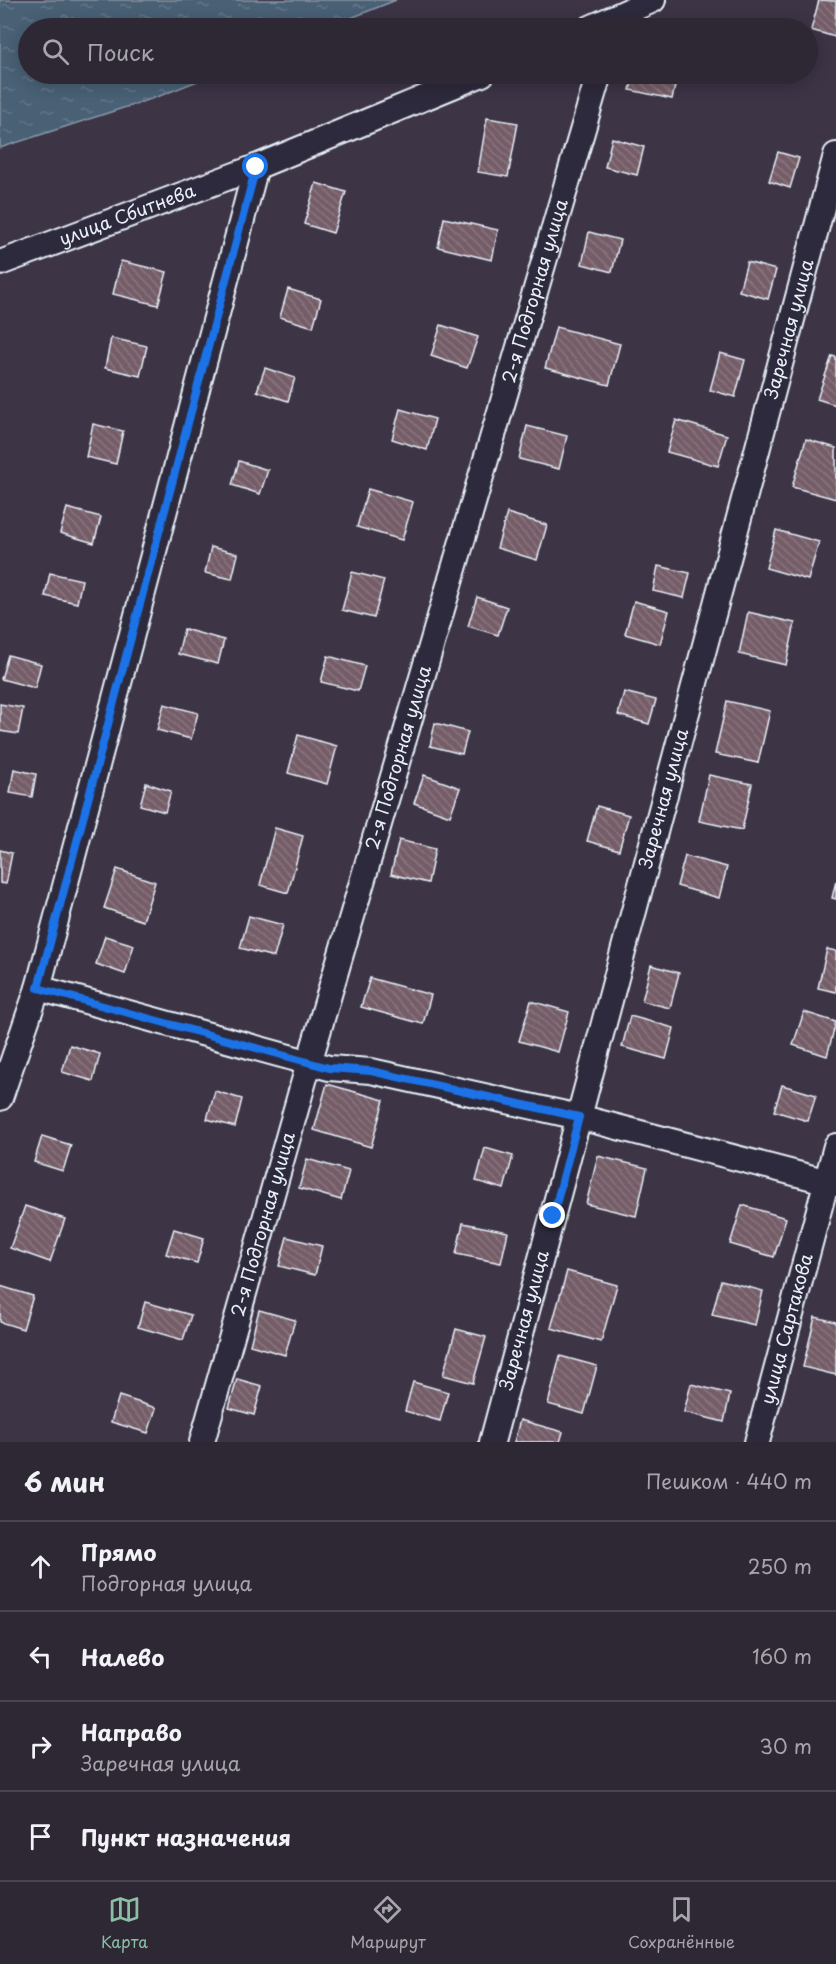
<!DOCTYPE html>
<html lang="ru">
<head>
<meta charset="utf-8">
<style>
	body { margin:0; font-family:"Playpen Sans",sans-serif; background:#362f3c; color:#f1f3f6 }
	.stop { position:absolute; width:18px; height:18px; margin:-14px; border:4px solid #1a73e8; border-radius:50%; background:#fff }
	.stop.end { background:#1a73e8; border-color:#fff; box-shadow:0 2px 6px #0008 }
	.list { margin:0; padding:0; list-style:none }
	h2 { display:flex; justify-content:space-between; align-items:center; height:78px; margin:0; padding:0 24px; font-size:26px }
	h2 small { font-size:20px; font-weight:400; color:#a7a5ac }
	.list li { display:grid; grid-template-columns:39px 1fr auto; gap:18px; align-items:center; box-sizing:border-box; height:90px; padding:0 24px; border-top:2px solid #49444f }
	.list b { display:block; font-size:22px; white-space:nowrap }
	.list p { margin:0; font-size:20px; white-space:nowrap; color:#a7a5ac }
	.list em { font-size:20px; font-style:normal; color:#a7a5ac }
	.icon { flex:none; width:33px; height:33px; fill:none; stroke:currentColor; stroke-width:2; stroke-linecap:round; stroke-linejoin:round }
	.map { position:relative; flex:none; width:836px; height:1442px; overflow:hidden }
	.search { position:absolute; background:#2e2734; box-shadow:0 3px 15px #0003; left:18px; right:18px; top:18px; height:66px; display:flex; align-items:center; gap:15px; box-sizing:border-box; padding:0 21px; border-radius:33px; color:#a7a5ac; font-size:22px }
	.sheet { height:438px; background:#2e2734 }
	nav { display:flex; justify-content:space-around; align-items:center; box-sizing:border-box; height:84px; border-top:2px solid #49444f; background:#2e2734; font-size:16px; color:#a7a5ac }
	nav a { display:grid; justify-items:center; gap:3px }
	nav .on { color:#8abfa5 }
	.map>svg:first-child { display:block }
	.water { fill:url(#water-ripples); stroke:#899aa9; stroke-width:1.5 }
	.building { fill:url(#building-back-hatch); stroke:#e8f1f8; stroke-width:1.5 }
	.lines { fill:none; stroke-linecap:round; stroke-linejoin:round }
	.minor-casing { stroke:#e8f1f8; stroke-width:28 }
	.minor { stroke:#2f2a3d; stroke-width:24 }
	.route { stroke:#1a73e8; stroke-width:8 }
	.labels { text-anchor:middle; stroke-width:4.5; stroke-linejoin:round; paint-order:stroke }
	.street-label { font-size:18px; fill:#e8f1f8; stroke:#2f2a3d }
</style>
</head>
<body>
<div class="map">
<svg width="836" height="1442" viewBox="0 0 836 1442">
	<defs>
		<pattern id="water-ripples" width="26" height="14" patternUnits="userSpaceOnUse" patternTransform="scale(1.5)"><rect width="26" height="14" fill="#4a6075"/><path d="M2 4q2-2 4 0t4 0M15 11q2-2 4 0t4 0" fill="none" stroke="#647789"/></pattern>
		<pattern id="building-back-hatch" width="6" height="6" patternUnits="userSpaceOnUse" patternTransform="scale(1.5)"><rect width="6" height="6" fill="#755d68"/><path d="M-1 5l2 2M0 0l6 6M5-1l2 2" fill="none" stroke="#89757e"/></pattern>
	</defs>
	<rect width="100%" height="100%" fill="#3d3446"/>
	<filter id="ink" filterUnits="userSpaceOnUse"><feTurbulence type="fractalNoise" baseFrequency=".0167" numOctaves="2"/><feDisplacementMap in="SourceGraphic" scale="12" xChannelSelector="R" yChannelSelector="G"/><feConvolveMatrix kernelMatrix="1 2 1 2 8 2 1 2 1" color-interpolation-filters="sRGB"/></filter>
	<g filter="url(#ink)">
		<!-- water -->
		<path class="water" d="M0 0H396L326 28H28V74H215L157 97 0 148Z"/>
		<!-- building -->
		<g class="building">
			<path d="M819 0 836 1 835 37 811 30Z"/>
			<path d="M634 74H678L672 99 630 90Z"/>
			<path d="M487 118 518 123 508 177 478 172Z"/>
			<path d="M612 138 644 147 637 175 605 167Z"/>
			<path d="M778 152 799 158 790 188 769 181Z"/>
			<path d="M316 183 346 192 333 233 304 224Z"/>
			<path d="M444 218 498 230 492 260 438 247Z"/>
			<path d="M589 232 620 240 612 272 582 264Z"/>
			<path d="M121 261 167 272 158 305 113 294Z"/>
			<path d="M747 262 776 270 768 299 739 291Z"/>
			<path d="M288 289 321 299 313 327 280 317Z"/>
			<path d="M441 325 478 337 467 368 431 356Z"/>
			<path d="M556 327 620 344 609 385 545 368Z"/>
			<path d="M111 338 147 346 140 376 105 368Z"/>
			<path d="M720 353 745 360 735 397 710 390Z"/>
			<path d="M832 356 836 357V405L817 399Z"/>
			<path d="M265 368 295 378 288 401 257 391Z"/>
			<path d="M400 409 435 419 427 450 392 439Z"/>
			<path d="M676 420 727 435 718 466 667 452Z"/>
			<path d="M93 424 123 431 116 464 86 457Z"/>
			<path d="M527 426 567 436 559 469 519 459Z"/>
			<path d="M806 439 836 448V499L792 487Z"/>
			<path d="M239 461 268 470 260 494 232 485Z"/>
			<path d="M368 489 413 502 402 540 357 527Z"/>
			<path d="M67 508 101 517 94 543 60 533Z"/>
			<path d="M507 513 547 525 537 560 497 548Z"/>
			<path d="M776 530 819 542 808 580 766 568Z"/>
			<path d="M211 547 238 554 232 579 205 573Z"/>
			<path d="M658 566 690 573 684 598 653 591Z"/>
			<path d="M352 572 384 580 374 618 342 610Z"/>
			<path d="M50 573 82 580 77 603 45 596Z"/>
			<path d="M477 597 507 607 498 635 468 626Z"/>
			<path d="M634 601 669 611 660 644 625 634Z"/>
			<path d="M748 612 795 623 786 665 739 654Z"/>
			<path d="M184 629 224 640 218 664 178 654Z"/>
			<path d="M8 655 41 664 35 688 1 679Z"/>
			<path d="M328 656 365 666 358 691 321 682Z"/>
			<path d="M624 692 656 700 649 724 618 715Z"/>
			<path d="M727 701 770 711 758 763 715 754Z"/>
			<path d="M0 704 23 708 18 734 0 731Z"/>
			<path d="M164 704 198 713 191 739 157 730Z"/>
			<path d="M435 723 468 732 462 754 430 746Z"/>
			<path d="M298 735 337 746 327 784 288 773Z"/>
			<path d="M14 769 36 774 32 797 10 793Z"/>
			<path d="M424 775 460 788 450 816 414 803Z"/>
			<path d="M709 775 752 784 742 830 699 821Z"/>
			<path d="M146 783 171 791 165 812 140 805Z"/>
			<path d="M597 806 629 815 619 850 587 841Z"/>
			<path d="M275 828 303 836 288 893 260 885Z"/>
			<path d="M399 840 435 849 428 883 391 874Z"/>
			<path d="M0 850 12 853 6 884 0 883Z"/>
			<path d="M685 856 727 867 719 898 677 886Z"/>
			<path d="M117 869 155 882 143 921 104 908Z"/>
			<path d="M836 881V899L832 898Z"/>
			<path d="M249 916 283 925 274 957 240 948Z"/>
			<path d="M105 936 134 945 125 974 96 964Z"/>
			<path d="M827 949 836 951V992L818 988Z"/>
			<path d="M651 965 679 973 670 1008 642 1001Z"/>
			<path d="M370 978 431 995 423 1024 361 1007Z"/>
			<path d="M531 1001 569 1012 558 1052 519 1041Z"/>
			<path d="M804 1012 836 1022 827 1056 793 1045Z"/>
			<path d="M630 1016 674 1028 666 1059 622 1047Z"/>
			<path d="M70 1045 100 1054 93 1081 62 1072Z"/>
			<path d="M327 1084 384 1100 371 1147 314 1130Z"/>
			<path d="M782 1085 816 1095 808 1121 774 1111Z"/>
			<path d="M215 1091 242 1099 235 1127 207 1119Z"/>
			<path d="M42 1136 71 1145 63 1171 34 1162Z"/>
			<path d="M485 1148 513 1156 504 1189 476 1181Z"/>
			<path d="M598 1156 647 1168 636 1216 586 1204Z"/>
			<path d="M307 1159 349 1171 341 1200 299 1188Z"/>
			<path d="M742 1205 786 1218 774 1257 730 1244Z"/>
			<path d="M25 1206 65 1219 50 1262 10 1248Z"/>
			<path d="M463 1223 508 1232 501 1263 456 1254Z"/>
			<path d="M174 1229 204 1238 197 1263 166 1254Z"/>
			<path d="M287 1237 322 1246 315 1275 279 1266Z"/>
			<path d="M567 1271 617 1285 601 1342 551 1328Z"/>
			<path d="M721 1280 763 1291 755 1325 712 1315Z"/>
			<path d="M0 1286 33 1296 23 1329 0 1322Z"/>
			<path d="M145 1302 191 1315 183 1340 138 1327Z"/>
			<path d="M259 1310 295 1320 285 1355 250 1345Z"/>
			<path d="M815 1317 836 1322V1375L803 1367Z"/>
			<path d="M456 1329 486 1337 473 1383 443 1375Z"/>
			<path d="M560 1356 597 1366 584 1414 548 1404Z"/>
			<path d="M237 1379 262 1386 254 1415 229 1408Z"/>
			<path d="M413 1382 448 1392 440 1421 405 1411Z"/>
			<path d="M691 1384 730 1394 724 1422 684 1412Z"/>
			<path d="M119 1396 156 1408 148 1433 111 1422Z"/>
			<path d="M520 1420 563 1432 560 1442H514Z"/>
		</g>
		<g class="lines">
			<!-- minor casing -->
			<g class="minor-casing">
				<g id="minor">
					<path d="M590 28 653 0"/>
					<path id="s1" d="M0 263 256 167 482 74"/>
					<path d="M38 988 329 1068 371 1071 579 1117 836 1184"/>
					<path d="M0 1098 38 988 256 167"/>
					<path id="s2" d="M202 1442 309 1063 599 74"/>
					<path id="s3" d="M492 1442 836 155"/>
					<path id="s4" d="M757 1442 836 1146"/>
				</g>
			</g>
			<!-- minor -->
			<use href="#minor" class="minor"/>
		</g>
	</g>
	<g class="lines" filter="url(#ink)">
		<!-- route -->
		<path class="route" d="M256 167 38 988 329 1068 371 1071 579 1117 553 1216"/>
	</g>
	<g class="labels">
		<!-- street labels -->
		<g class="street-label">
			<text dy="6" stroke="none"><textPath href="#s1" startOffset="136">улица Сбитнева</textPath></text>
			<text dy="6" stroke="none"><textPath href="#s2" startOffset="1198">2-я Подгорная улица</textPath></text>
			<text dy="6" stroke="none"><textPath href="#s3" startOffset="1152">Заречная улица</textPath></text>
			<text dy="6" stroke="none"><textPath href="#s2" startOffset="712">2-я Подгорная улица</textPath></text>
			<text dy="6" stroke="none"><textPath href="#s3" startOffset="666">Заречная улица</textPath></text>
			<text dy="6" stroke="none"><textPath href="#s2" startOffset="226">2-я Подгорная улица</textPath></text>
			<text dy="6" stroke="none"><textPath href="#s3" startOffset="126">Заречная улица</textPath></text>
			<text dy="6" stroke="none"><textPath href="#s4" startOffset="117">улица Сартакова</textPath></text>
		</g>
	</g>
</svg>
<div class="stop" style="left:256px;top:167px"></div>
<div class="stop end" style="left:553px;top:1216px"></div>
<div class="search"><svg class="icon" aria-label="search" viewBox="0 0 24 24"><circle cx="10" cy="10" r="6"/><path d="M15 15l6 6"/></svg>Поиск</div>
</div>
<section class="sheet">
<h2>6 мин<small>Пешком · 440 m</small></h2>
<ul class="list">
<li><svg class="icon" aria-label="ahead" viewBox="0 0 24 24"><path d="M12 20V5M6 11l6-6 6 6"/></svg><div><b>Прямо</b><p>Подгорная улица</p></div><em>250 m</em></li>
<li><svg class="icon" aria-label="left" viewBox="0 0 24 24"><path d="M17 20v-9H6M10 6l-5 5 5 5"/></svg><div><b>Налево</b></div><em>160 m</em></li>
<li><svg class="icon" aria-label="right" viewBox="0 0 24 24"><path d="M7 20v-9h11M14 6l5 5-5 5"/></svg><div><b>Направо</b><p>Заречная улица</p></div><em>30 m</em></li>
<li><svg class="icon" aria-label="arrive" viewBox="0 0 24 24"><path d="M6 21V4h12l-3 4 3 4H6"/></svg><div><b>Пункт назначения</b></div></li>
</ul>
</section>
<nav>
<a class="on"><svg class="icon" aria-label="map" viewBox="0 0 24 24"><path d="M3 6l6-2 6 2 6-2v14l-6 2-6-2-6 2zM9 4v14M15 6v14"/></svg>Карта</a>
<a><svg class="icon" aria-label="directions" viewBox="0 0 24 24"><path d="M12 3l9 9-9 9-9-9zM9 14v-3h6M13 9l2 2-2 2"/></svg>Маршрут</a>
<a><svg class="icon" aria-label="saved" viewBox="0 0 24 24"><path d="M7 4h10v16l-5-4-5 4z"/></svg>Сохранённые</a>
</nav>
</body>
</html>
